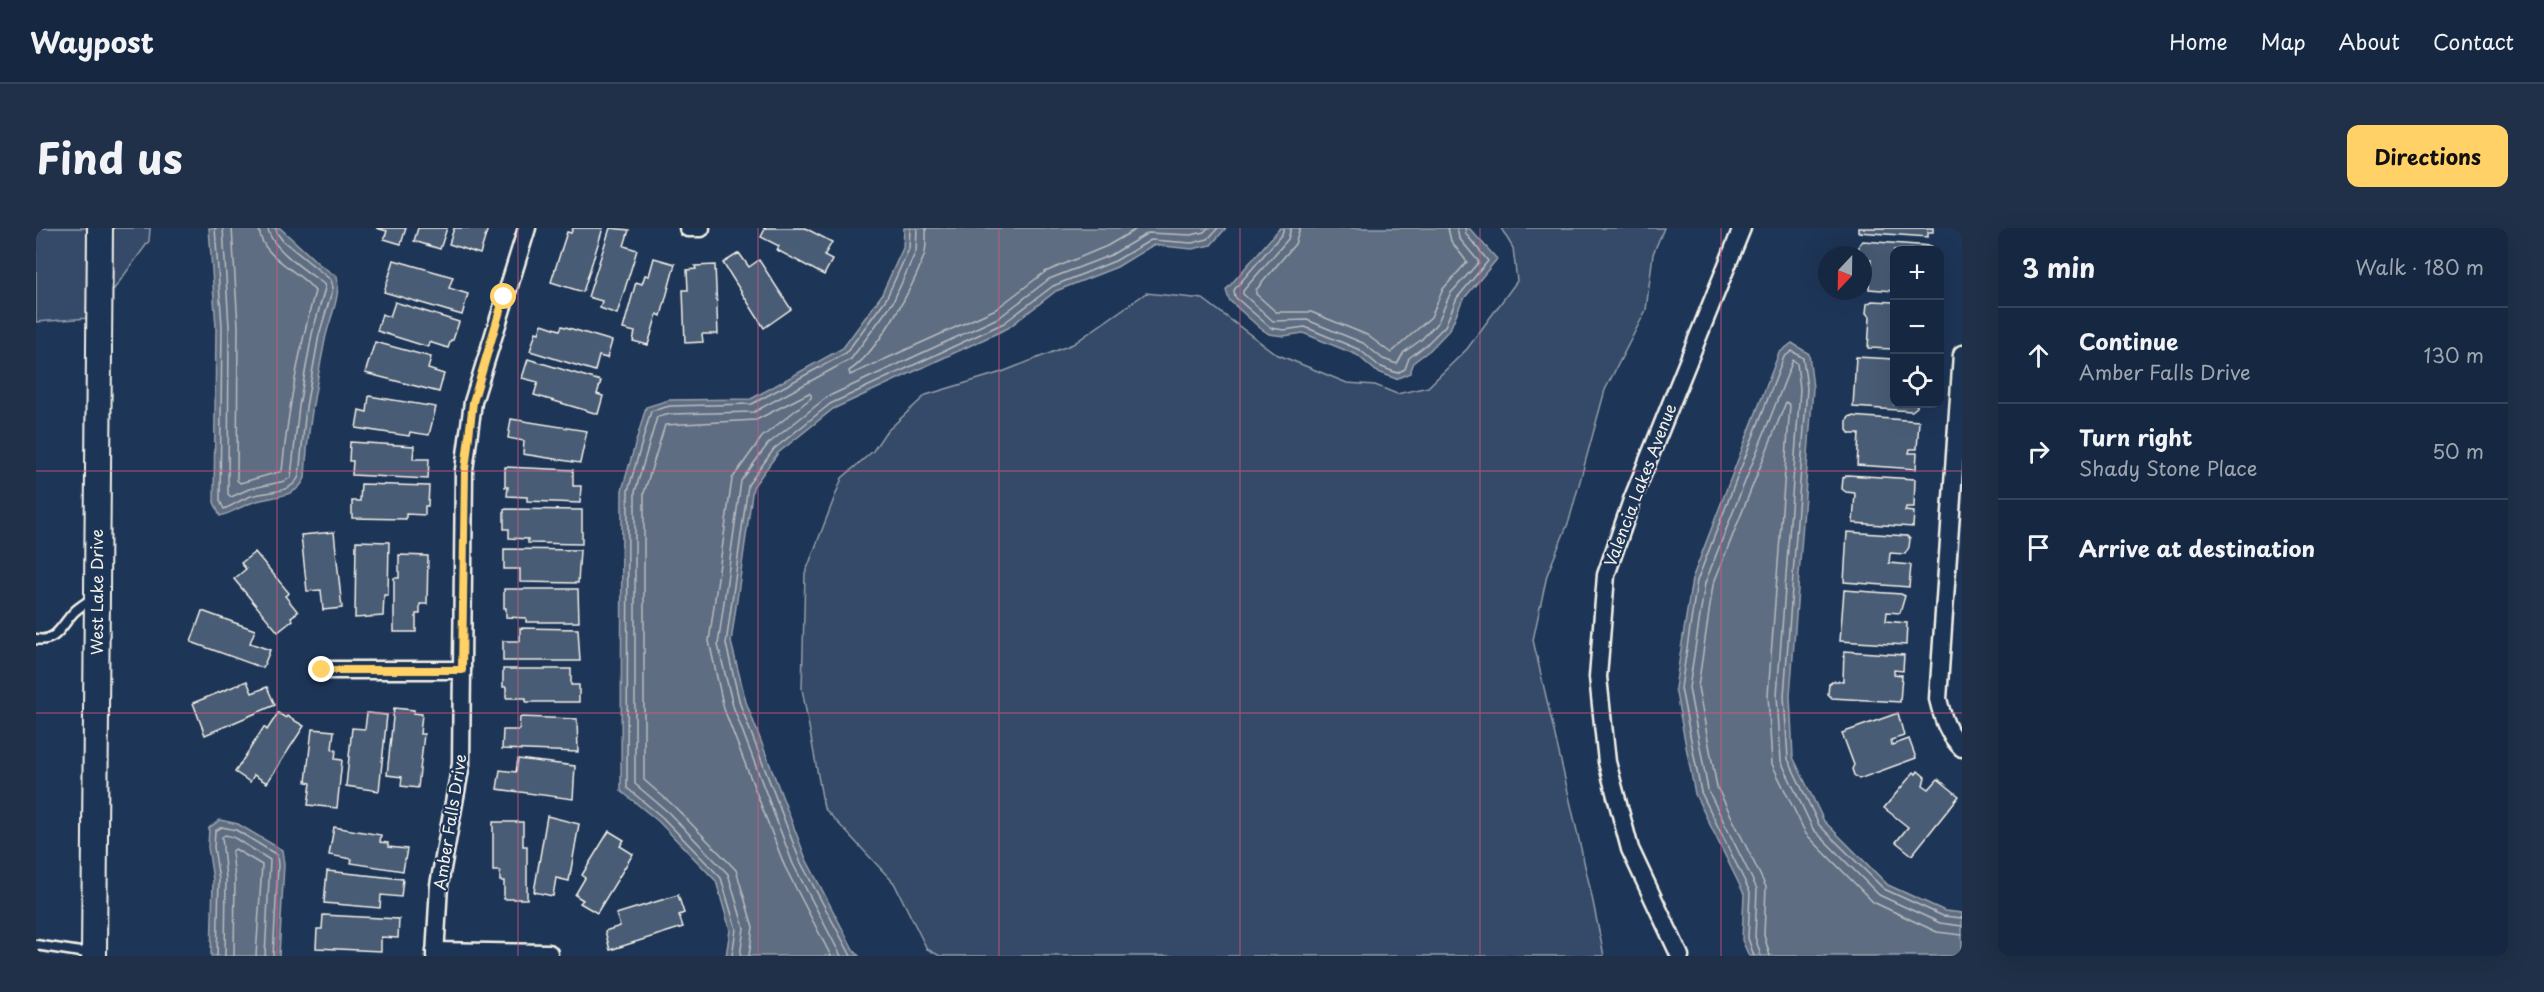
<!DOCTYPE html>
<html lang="en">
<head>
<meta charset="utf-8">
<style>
	body { margin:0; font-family:"Playpen Sans",sans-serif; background:#1f3048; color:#f1f3f6 }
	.controls { position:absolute; right:18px; top:18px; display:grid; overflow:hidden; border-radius:12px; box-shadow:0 6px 24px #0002 }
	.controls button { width:54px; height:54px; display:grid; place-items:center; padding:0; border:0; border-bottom:2px solid #35445a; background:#162841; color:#f1f3f6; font:30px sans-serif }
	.compass { position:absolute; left:1782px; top:18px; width:54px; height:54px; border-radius:50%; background:#162841; box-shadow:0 6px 24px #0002; rotate:202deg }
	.stop { position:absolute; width:18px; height:18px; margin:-14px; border:4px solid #ffd166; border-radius:50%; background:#fff }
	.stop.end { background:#ffd166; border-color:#fff; box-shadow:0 2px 6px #0008 }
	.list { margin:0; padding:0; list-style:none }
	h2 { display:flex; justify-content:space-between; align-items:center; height:78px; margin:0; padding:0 24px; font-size:26px }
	h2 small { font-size:20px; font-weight:400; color:#9ea6b1 }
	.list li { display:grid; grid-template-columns:39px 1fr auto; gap:18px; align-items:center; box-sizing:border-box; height:96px; padding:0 24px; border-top:2px solid #35445a }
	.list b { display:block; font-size:22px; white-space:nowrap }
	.list p { margin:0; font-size:20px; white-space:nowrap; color:#9ea6b1 }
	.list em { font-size:20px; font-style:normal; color:#9ea6b1 }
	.icon { flex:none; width:33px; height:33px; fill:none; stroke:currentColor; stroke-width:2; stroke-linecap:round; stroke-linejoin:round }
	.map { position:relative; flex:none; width:1926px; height:728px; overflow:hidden; border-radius:12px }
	header { display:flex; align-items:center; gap:36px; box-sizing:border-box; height:84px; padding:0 30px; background:#162841; border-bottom:2px solid #35445a }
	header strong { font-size:28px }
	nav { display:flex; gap:33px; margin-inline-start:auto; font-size:21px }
	.intro { display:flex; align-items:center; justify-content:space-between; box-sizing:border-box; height:144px; padding:0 36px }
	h1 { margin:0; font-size:42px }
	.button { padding:15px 27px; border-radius:12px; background:#ffd166; color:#111; font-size:21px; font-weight:700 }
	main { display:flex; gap:36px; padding:0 36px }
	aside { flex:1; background:#162841; border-radius:12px; box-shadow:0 6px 24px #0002 }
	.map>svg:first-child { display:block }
	.green { fill:#354a67; stroke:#949ea8; stroke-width:1.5 }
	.water { fill:#5e6d82; stroke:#9aa2ab; stroke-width:1.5 }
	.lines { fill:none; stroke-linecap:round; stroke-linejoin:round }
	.shore { stroke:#b8bcbf; stroke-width:1.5 }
	.building { fill:#485b74; stroke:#f4f1e8; stroke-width:1.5 }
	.lane-casing { stroke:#f4f1e8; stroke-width:13 }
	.street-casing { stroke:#f4f1e8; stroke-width:21 }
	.secondary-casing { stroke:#f4f1e8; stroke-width:28 }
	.lane { stroke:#1d3557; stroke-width:8 }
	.street { stroke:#1d3557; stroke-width:16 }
	.secondary { stroke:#1d3557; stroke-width:24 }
	.route { stroke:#ffd166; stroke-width:8 }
	.grid { fill:none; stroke:#d15985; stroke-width:1.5; stroke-opacity:0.55 }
	.labels { text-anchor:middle; stroke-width:4.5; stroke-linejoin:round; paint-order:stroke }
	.street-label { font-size:16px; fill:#f4f1e8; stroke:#1d3557 }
</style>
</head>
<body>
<header>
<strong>Waypost</strong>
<nav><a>Home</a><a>Map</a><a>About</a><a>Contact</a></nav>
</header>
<div class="intro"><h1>Find us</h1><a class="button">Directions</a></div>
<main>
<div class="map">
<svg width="1926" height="728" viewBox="0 0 1926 728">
	<rect width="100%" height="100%" fill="#1d3557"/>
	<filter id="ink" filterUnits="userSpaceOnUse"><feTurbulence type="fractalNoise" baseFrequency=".0167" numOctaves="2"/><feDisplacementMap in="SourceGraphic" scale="12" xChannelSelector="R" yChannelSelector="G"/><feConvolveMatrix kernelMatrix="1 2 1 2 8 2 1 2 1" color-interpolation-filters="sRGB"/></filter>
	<g filter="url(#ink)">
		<!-- green -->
		<g class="green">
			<path d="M0 0H54L53 90 0 94Z"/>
			<path d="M74 0H114L113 13 73 68Z"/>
			<path d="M1465 0H1628L1617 26 1610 82 1569 162 1533 293 1511 347 1497 412 1555 664 1568 728H904L891 721 858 655 788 580 766 461 769 346 806 250 837 223 849 205 890 167 966 144 1037 116 1110 65 1167 71 1240 126 1311 155 1339 157 1361 166 1392 159 1431 121 1481 53 1477 20Z"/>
		</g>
		<!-- water -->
		<g class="water">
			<path d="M173 0H244L283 36 301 49C305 70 293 91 289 112 280 158 271 203 269 250 260 272 234 267 215 275 204 279 195 285 184 288L178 274 180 99Z"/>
			<path d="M868 0H1190L1175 17 1156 21 1117 17 1081 39 1020 63 972 100 797 181 742 225 717 259 695 414 710 474 770 631 817 721 823 728H690L694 702 680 653 622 593 585 563 586 262 610 179 633 172 715 171 807 120 845 68 867 20Z"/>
			<path d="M1244 0H1433L1461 31 1426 73 1414 101 1394 122 1378 134 1374 145 1360 151 1340 143 1321 127 1267 105 1248 108 1233 106 1224 100 1193 72 1190 62Z"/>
			<path d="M1756 115 1773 126 1777 160 1754 468 1757 529 1788 593 1852 657 1909 683 1926 685V728H1713L1706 712 1708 666 1659 566 1639 460 1656 351 1743 125Z"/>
			<path d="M184 592 202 596 246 622 248 636 243 728H175L177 652 172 619 173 600Z"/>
		</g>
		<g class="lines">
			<!-- shore -->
			<g class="shore">
				<path d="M179 0 186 98 184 273 188 281C198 277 206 271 215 268 231 263 256 266 263 248L270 179 283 107 297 60 295 52 247 13 241 5 240 0"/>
				<path d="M187 0 193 98 192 266 195 269 213 261 249 253 255 249 263 178 276 106 289 60 288 56C273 45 233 19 232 0"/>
				<path d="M196 0 202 98 201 252 204 255 246 243C252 182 263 122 279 63 264 42 224 30 223 0"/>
				<path d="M890 0C890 9 891 19 888 28 877 60 841 125 813 143L814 147 960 81 1009 44 1071 18 1102 0"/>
				<path d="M1248 0 1246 6 1198 62 1199 69 1235 100 1248 102 1269 99 1324 122 1343 138 1361 145 1369 141 1373 130 1390 117 1409 98 1421 70 1452 33 1430 6 1429 0"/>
				<path d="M1255 0 1252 11 1207 63V66L1237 93 1271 92 1327 115 1347 131 1361 136 1368 124 1385 112 1402 94 1414 66 1443 34 1423 10 1421 0"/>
				<path d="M1264 0 1259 16 1220 62V66L1240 84H1275L1331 107 1355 125 1395 89 1407 61 1431 34 1415 13 1412 0"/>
				<path d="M181 728 183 652 178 619 179 603 186 599 200 602 241 627 242 637 237 728"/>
				<path d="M189 728 190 651 186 609 189 607 197 609 234 632 229 728"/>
				<path d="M198 728 199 651 196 624 199 621 226 637 220 728"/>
				<path d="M696 728 700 701 685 650 626 589 591 560 592 263 615 183 634 178 716 176 810 125 850 71 873 21 874 0"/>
				<path d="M704 728 708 700 692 646 632 584 599 556V264L621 189 635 186 718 184 815 131 857 74 880 23 881 0"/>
				<path d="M713 728 717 699 700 642 638 578 608 552V265L629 197 720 192 773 165 775 167V170L726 209 696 251 673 413 688 481 749 639 795 728"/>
				<path d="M805 728 757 636 697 478 682 417 705 253 732 216 791 169 964 89 1013 51 1075 27 1112 5 1155 7 1168 4 1172 0"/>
				<path d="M815 728 764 633 704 476 690 416 712 257 738 221 794 176 968 95 1017 58 1079 33 1115 12 1156 15 1172 11 1182 0"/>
				<path d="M1718 728 1712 710 1714 664 1665 564 1645 460 1661 353 1748 129 1756 123 1767 130 1771 160 1748 468 1752 531 1783 597 1848 661 1907 688 1926 690"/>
				<path d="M1725 728 1719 709 1721 661 1672 562 1653 460 1669 355 1757 132 1761 135 1764 161 1741 467 1745 533 1777 601 1843 667 1904 695 1926 698"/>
				<path d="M1734 728 1728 707 1730 659 1681 559 1662 459 1677 357 1750 174 1754 177 1732 467 1736 536 1770 606 1837 674 1901 704 1926 707"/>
			</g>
		</g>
		<!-- building -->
		<g class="building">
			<path d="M340 0H370L365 16 348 11 351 3Z"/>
			<path d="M382 0H411L404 21 378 13Z"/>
			<path d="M418 0H452L444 26 413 16Z"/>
			<path d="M537 0H567L547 64 515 54 531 4 535 5Z"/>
			<path d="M574 0 593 2 588 18 601 22 581 86 564 80 566 73 552 69Z"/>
			<path d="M727 0H769L796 14 788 28 796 32 788 47 741 22 743 18 725 9 729 1Z"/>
			<path d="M1822 0H1897V4H1892V9L1822 4Z"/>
			<path d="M1827 13 1895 18 1894 22H1858V63L1833 61 1835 32 1827 31V27H1822L1823 17Z"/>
			<path d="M703 25 713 39 723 32 755 81 728 100 687 35Z"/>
			<path d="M618 30 639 36 625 88 621 86 612 117 597 113 599 104 587 101 600 54 606 56 609 47 613 48Z"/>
			<path d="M358 32 417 49 413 60 432 66 426 87 348 64Z"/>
			<path d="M679 37 682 106H666L667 114 649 115 647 62H652L651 42 660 41 659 38Z"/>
			<path d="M1836 73 1858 74V121L1832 120 1834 89 1830 85 1831 76Z"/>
			<path d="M359 74 423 94 417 112H415L412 120 393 114 392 119 341 103 346 86 354 89Z"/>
			<path d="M506 96 524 102 526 98 576 113 571 130 563 128 559 143 494 123 500 104 503 105Z"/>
			<path d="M339 114 395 129 392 141 408 146 403 164 329 145Z"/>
			<path d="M1820 129 1858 131V176H1881V179L1876 183 1817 179Z"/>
			<path d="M492 131 565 153 561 166 567 168 562 186 498 167 502 154 486 150Z"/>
			<path d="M333 168 400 179 393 207 374 204 373 208 320 200 323 182 331 184Z"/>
			<path d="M1814 188 1883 193 1881 221H1874L1873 225H1881L1880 241 1821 237 1823 206H1814L1811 202V192Z"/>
			<path d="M475 191 551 203 544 235 487 226 488 213 472 210Z"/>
			<path d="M314 214 378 218 377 231H393L392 251 316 247 317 233H313Z"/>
			<path d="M469 239 537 242V258H545L544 275 491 273V269L471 268 472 259H469Z"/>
			<path d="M1811 247 1879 251 1878 279H1870L1869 283 1878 284 1877 299 1817 295 1819 265 1810 264 1806 261 1807 250Z"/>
			<path d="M325 256 393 258 392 278H389V287L370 286V291L316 290V273H324Z"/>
			<path d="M468 281 546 282V316L492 315V311L473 310V301H468Z"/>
			<path d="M298 304 306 380 287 382 285 362 271 363 265 307Z"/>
			<path d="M1811 304 1871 308 1874 311 1873 319 1869 326 1854 325 1853 335 1875 337 1873 359 1808 354Z"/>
			<path d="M320 313 353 314 352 367H348L347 388 319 390Z"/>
			<path d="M468 321 544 322 542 355 484 354V341H468Z"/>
			<path d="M219 324 253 365 249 368 262 384 255 389 257 392 242 404 198 351 210 341 205 335Z"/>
			<path d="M363 327 392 328 391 376H384V386H380V404H358V350H363Z"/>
			<path d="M468 361H542L543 394H490V390L470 389V380H468Z"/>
			<path d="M1808 362 1865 366 1869 368 1864 385 1851 384 1850 393 1871 395 1870 417 1804 413Z"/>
			<path d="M166 383 219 402 214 415 234 422 227 440 155 414Z"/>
			<path d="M484 400 542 401 544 433H467V413H484Z"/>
			<path d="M1808 423 1868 427 1867 443 1858 442V446L1866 447 1864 474 1796 470 1792 466 1793 456 1797 453H1807Z"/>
			<path d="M467 441H535V457H543V474H490V470H470V459H467Z"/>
			<path d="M211 453 216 465 231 459 239 477 169 507 157 475Z"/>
			<path d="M358 480 378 482V485L386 486 384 506H388L382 560 365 558 366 549 351 547Z"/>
			<path d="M242 485 250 490 251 488 268 498 231 555 218 547 214 554 199 544 228 499 231 502Z"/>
			<path d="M331 485 351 487 343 563 310 558 316 500 329 501Z"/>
			<path d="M1862 485 1868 508 1855 512 1856 517 1873 511 1880 530 1823 551 1818 547 1816 541 1818 537 1806 505Z"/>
			<path d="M484 489 541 491 542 524 466 521 467 502H483Z"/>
			<path d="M276 501 298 503 296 521 300 522 299 531 306 532 301 580 272 577 275 555 270 554Z"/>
			<path d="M482 531 539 538 537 571 461 561 464 542 480 544Z"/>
			<path d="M1882 543 1889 549 1887 557 1893 561 1902 551 1923 568 1876 627 1860 614 1872 599 1848 580 1878 544 1880 546Z"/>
			<path d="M511 588 543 596 533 653 520 650 517 668 498 664Z"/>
			<path d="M457 594H487V618H491V671H468V653H464V643H457Z"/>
			<path d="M298 599 345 607 344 614 352 615V619L371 621 367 643 315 635 316 631 293 627Z"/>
			<path d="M573 603 588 612 584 618 597 626 561 685 544 675 547 672 539 667 549 650 546 647Z"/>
			<path d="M291 643 367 651 365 669 345 667 344 680 288 675Z"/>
			<path d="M642 667 648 685 643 687 647 699 574 722 569 703 584 698 580 686Z"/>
			<path d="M287 687 363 691 362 710 345 709V723L280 720 281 701H286Z"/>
		</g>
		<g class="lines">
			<!-- lane casing -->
			<g class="lane-casing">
				<g id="lane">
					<path d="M0 411C21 415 26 396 38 384 44 378 52 374 58 369"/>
					<path d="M0 717 57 726"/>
				</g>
			</g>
			<!-- street casing -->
			<g class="street-casing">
				<g id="street">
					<path d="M652 0H665"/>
					<path d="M1926 126 1902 471C1907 491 1911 505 1926 520"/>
					<path d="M286 442H426"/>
					<path d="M399 723 513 725"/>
					<path d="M399 728 403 657 425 536 428 242 437 174 491 0"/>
					<path d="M1644 728 1594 621 1571 534 1562 449 1570 347 1596 272 1706 0"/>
				</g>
			</g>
			<!-- secondary casing -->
			<g class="secondary-casing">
				<path id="secondary" d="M58 728 64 0"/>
			</g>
			<!-- lane -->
			<use href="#lane" class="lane"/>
			<!-- street -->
			<use href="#street" class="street"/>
			<!-- secondary -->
			<use href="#secondary" class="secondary"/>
		</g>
	</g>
	<g class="lines" filter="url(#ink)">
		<!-- route -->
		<path class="route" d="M286 442H426L429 242 437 174 468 69"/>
	</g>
	<!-- grid -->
	<path class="grid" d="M241 0V728M482 0V728M722 0V728M963 0V728M1204 0V728M1444 0V728M1685 0V728M0 243H1926M0 485H1926"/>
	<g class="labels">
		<!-- street labels -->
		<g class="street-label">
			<text transform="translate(1604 257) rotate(-69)" y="6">Valencia Lakes Avenue</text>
			<text transform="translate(61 364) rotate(-90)" y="6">West Lake Drive</text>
			<text transform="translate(414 594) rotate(-81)" y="6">Amber Falls Drive</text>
		</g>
	</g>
</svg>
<div class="controls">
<button>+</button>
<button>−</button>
<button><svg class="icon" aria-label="locate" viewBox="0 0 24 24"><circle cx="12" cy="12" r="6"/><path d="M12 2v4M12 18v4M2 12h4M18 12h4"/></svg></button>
</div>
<svg class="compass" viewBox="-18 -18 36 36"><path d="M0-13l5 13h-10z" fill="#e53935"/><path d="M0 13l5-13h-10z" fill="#9ea6b1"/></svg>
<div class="stop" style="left:468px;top:69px"></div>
<div class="stop end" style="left:286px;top:442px"></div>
</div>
<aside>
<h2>3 min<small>Walk · 180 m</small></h2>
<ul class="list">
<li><svg class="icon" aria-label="ahead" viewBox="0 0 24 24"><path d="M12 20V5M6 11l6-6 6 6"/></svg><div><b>Continue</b><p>Amber Falls Drive</p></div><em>130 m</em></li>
<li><svg class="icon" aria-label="right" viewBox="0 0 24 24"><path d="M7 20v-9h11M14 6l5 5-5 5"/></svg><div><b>Turn right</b><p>Shady Stone Place</p></div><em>50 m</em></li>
<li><svg class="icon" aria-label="arrive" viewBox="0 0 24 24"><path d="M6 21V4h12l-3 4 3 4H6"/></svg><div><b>Arrive at destination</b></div></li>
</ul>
</aside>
</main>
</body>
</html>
